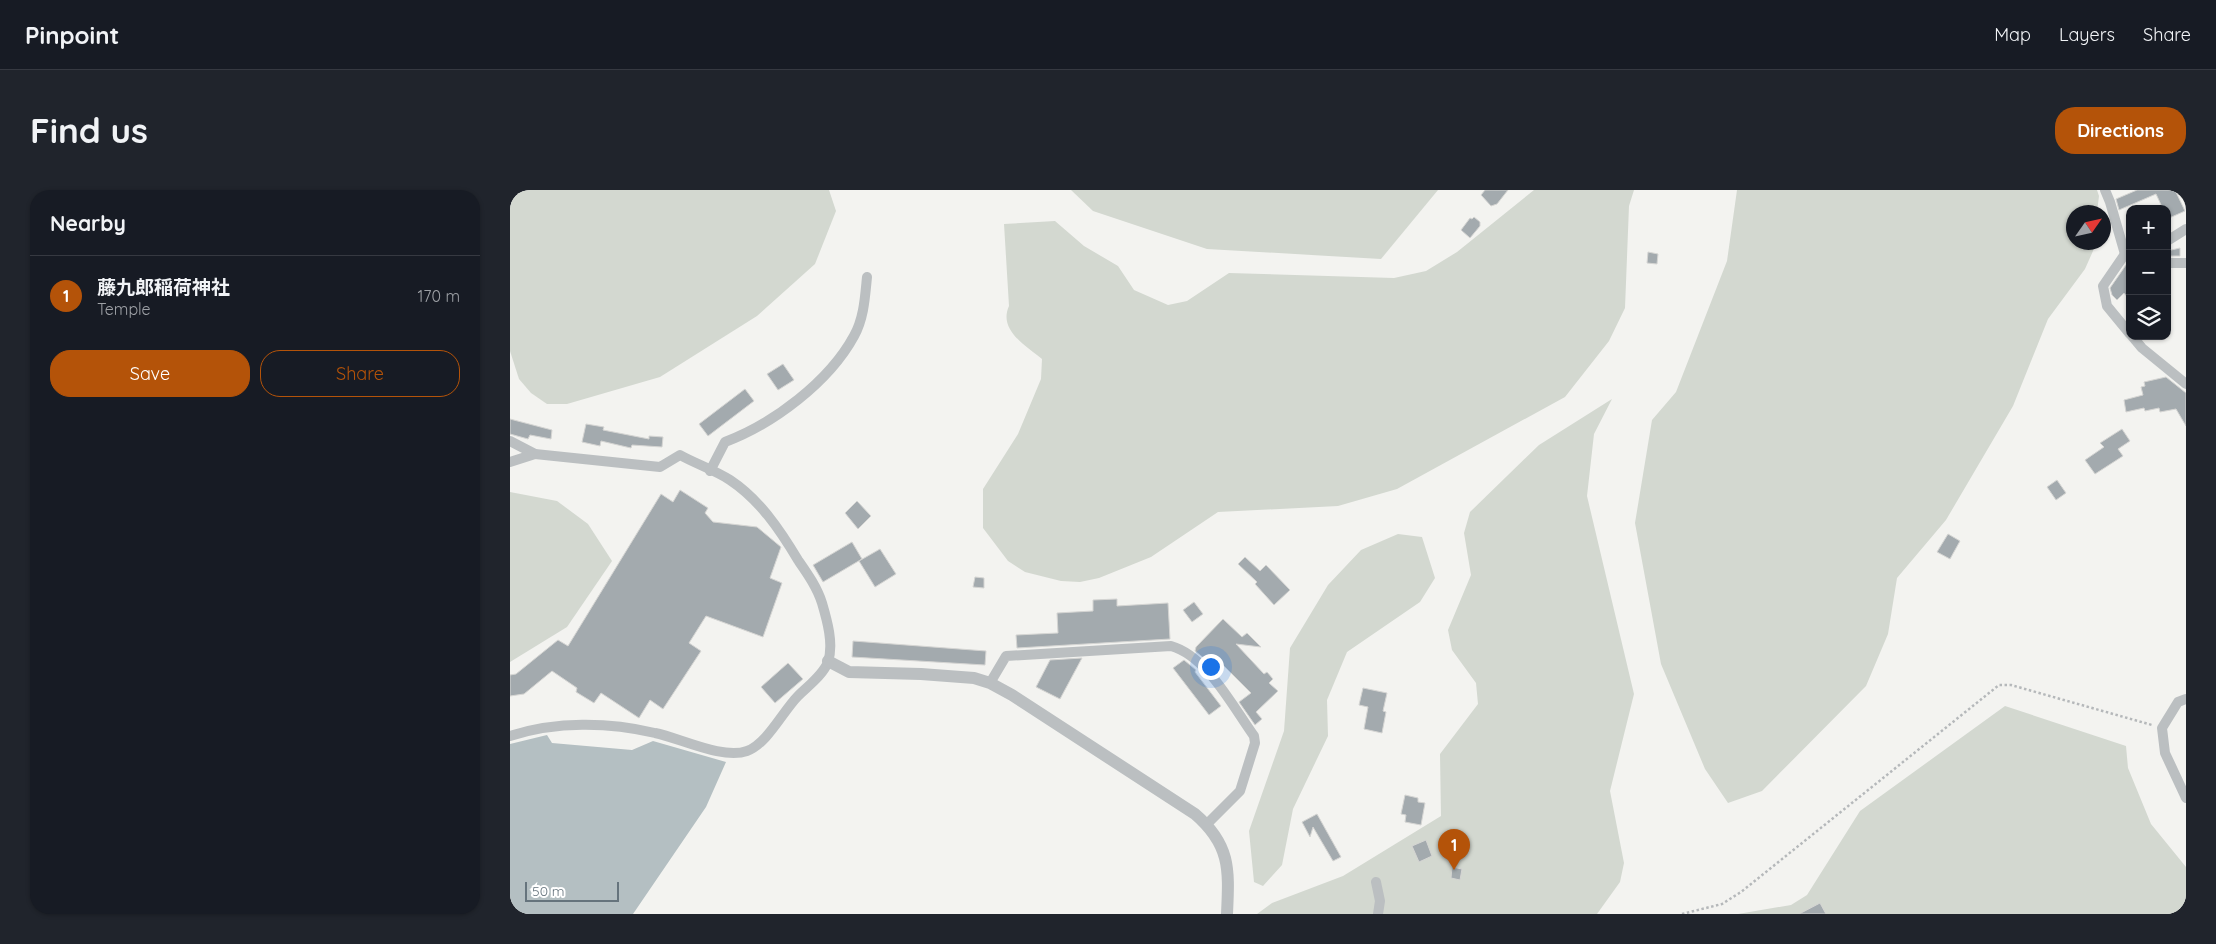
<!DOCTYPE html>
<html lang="en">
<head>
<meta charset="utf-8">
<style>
	body { margin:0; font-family:Quicksand,"Noto Sans JP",sans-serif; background:#20242c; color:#f1f3f6 }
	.controls { position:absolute; right:15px; top:15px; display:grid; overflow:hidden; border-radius:10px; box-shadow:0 1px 4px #0004 }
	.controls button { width:45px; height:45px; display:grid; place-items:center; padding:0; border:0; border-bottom:1px solid #363941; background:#171b24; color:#f1f3f6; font:25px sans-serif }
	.compass { position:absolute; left:1556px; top:15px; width:45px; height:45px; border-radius:50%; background:#171b24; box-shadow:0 1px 4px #0004; rotate:56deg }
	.scale { position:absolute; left:15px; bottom:12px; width:94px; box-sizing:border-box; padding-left:5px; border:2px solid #66747d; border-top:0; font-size:14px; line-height:18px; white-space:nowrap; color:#66747d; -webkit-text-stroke:4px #fff; paint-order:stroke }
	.you { position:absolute; left:700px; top:476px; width:18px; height:18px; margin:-12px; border:4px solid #fff; border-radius:50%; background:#1a73e8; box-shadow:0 0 0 8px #1a73e833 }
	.badge { display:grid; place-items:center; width:32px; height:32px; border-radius:50%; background:#b45309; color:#fff; font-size:16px; font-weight:700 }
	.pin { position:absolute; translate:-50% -41px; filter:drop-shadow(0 1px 2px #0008) }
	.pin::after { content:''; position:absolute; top:26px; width:18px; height:15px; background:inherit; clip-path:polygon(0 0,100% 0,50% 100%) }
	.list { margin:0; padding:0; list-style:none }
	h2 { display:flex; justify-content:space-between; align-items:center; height:65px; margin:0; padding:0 20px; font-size:21px }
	h2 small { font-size:16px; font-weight:400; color:#9ea1a6 }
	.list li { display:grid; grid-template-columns:32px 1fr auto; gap:15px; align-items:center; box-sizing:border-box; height:80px; padding:0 20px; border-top:1px solid #363941 }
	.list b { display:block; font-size:19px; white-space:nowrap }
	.list p { margin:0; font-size:16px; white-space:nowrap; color:#9ea1a6 }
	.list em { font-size:16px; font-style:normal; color:#9ea1a6 }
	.actions { display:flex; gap:10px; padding:15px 20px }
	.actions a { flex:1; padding:11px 0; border:1px solid #b45309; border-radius:20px; text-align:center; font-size:18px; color:#b45309 }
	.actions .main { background:#b45309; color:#fff }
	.icon { flex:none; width:28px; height:28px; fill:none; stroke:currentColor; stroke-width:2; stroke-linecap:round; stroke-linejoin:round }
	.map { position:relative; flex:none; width:1676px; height:724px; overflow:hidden; border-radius:20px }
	header { display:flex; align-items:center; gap:30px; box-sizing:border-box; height:70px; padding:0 25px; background:#171b24; border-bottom:1px solid #363941 }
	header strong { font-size:24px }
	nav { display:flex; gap:28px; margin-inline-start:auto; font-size:18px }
	.intro { display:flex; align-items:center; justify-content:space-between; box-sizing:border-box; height:120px; padding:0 30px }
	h1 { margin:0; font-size:35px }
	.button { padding:12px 22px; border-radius:20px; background:#b45309; color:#fff; font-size:18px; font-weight:700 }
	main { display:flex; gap:30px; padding:0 30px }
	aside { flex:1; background:#171b24; border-radius:20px; box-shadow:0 1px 4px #0004 }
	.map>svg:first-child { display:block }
	.green { fill:#d3d8d0 }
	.water { fill:#b4bfc2 }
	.building { fill:#a3aaae; stroke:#d5d5d3 }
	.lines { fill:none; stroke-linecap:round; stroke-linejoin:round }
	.path { stroke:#b5b8ba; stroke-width:2.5; stroke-dasharray:2.5 2.5; stroke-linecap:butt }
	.minor { stroke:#bbbfc1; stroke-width:10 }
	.tertiary { stroke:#bbbfc1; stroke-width:12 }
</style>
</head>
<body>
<header>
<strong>Pinpoint</strong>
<nav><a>Map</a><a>Layers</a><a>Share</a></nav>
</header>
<div class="intro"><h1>Find us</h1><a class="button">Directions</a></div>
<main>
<aside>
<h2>Nearby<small></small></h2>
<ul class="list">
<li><span class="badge">1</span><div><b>藤九郎稲荷神社</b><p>Temple</p></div><em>170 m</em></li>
</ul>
<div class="actions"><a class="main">Save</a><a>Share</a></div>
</aside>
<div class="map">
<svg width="1676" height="724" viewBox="0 0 1676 724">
	<rect width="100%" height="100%" fill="#f3f3f0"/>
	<!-- green -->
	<g class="green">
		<path d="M0 0H319L326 21 305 74 247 126 150 187 57 214H37L21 203 9 189 0 161Z"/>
		<path d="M561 0H928L871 69 697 59 583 21Z"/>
		<path d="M1024 0H1124L1119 16 1115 118 1099 151 1055 207 887 299 828 316 708 322 641 367 589 388 570 392 551 391 515 382 498 371 473 338V299L508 244 531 189 532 169C516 156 488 140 499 116L494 34 545 31 574 56 608 76 624 100 658 115 677 111 719 83 884 88 916 81 947 62Z"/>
		<path d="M1227 0H1587L1589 6 1587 22H1564V52L1584 53 1583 61 1575 79 1538 129 1503 216 1436 330 1387 388 1378 444 1356 496 1252 601 1218 613 1195 579 1151 474 1125 333 1142 230 1166 202 1217 71Z"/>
		<path d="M1102 209 1084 244 1077 306 1124 504 1100 601 1114 673 1110 692 1087 724H747L762 713 833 686 931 626 930 564 968 514 966 493 942 460 938 440 961 385 954 343 960 322 1029 255Z"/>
		<path d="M0 302 47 311 78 334 102 371 57 437 0 472Z"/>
		<path d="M888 344 912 347 925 388 910 412 837 462 817 510 818 546 783 619 772 675 753 696 744 692 739 641 774 541 780 458 818 395 851 360Z"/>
		<path d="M1495 516 1616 556 1618 578 1641 634 1676 677V724H1228L1281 715 1297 705 1350 621Z"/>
	</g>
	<!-- water -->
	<path class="water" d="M37 545 42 553 122 560 143 551 216 572 196 617 123 724H0V554Z"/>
	<!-- building -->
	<g class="building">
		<path d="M975 0H998L987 14 981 16 971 5Z"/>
		<path d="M1627 0H1665L1675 21 1657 29V19H1653L1646 4 1609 20 1606 9Z"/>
		<path d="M964 27 970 32V36L960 48 951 40 960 28 962 29Z"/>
		<path d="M1670 58V66H1657V61Z"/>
		<path d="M1138 62 1148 64 1147 74 1137 73Z"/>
		<path d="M1616 75 1620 79V110L1614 103 1607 110 1602 105 1600 98Z"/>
		<path d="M273 174 284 190 268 200 257 184Z"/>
		<path d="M1656 187 1676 203V236L1666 219 1650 222 1649 218 1635 221 1634 218 1616 222 1614 210 1633 205 1631 197 1635 196 1634 192Z"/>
		<path d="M235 199 244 211 198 246 189 234Z"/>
		<path d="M0 229 42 240 41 249 20 245 18 249 0 244Z"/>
		<path d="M76 234 94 237 93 240 139 249V246L153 247 152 257 122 255 121 258 91 251 90 256 72 252Z"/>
		<path d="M1612 239 1620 251 1608 259 1613 266 1585 284 1575 270 1594 257 1590 253Z"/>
		<path d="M1547 290 1556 303 1546 310 1537 297Z"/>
		<path d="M170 300 198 318 195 323 203 332 247 337 271 357 260 388 272 393 253 447 196 426 179 453 191 461 153 519 140 510 129 528 91 503 84 513 66 502 67 498 42 481 14 504 0 506V485L6 484 48 450 58 456 151 304 163 312Z"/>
		<path d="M347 311 361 326 348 339 335 323Z"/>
		<path d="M1438 344 1450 351 1440 369 1427 362Z"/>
		<path d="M342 352 352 369 313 392 303 375Z"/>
		<path d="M370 359 386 384 365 397 349 371Z"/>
		<path d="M735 367 750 381 756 375 780 400 764 415 745 394 747 392 728 374Z"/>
		<path d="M465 387 474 388V398L463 397Z"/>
		<path d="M607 409V416L658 413 660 449 507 458 506 445 548 443 547 423 583 421V410Z"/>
		<path d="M684 412 693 424 682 432 673 420Z"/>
		<path d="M713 429 732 447 737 443 751 457 726 454 754 484 757 482 763 489 759 493 768 501 746 522 752 529 745 535 729 512 741 503 702 464 696 470 685 461 686 457Z"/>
		<path d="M343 451 476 461 475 475 342 467Z"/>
		<path d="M572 468 550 509 526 497 540 470Z"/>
		<path d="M674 470 686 480 685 482 711 516 699 525 663 478Z"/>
		<path d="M278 473 293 489 265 513 251 497Z"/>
		<path d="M853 498 877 503 873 521 876 522 872 543 854 539 858 517 849 515Z"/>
		<path d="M895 605 908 608V612L915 613 911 635 895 632 896 625 891 624Z"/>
		<path d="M807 624 831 667 823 671 803 637 800 647 792 632Z"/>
		<path d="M916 650 922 666 909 672 902 656Z"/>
		<path d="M942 677 952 679 950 690 941 688Z"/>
		<path d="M1310 713 1316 724H1289Z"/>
	</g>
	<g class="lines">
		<!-- path -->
		<path class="path" d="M1172 724 1212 714 1231 702 1489 495H1501L1642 535"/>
		<!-- minor -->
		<g class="minor">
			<path d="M1595 0 1600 12 1615 64 1620 67"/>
			<path d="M1657 51 1676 39"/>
			<path d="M1620 64H1615L1593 96 1597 116 1620 144"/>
			<path d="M1657 73H1676"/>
			<path d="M1622 146 1632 158 1676 194"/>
			<path d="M0 251 25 264 150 277 170 265C186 274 205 280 220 290 250 310 270 340 288 370 297 383 307 397 312 413 317 430 324 454 318 472 313 485 298 496 288 506 273 521 257 554 237 561 213 570 170 548 145 543 99 532 46 531 0 546"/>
			<path d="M0 272 25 264"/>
			<path d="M200 281 215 252C263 234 319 192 344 146 354 128 355 107 357 87"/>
			<path d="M480 493 496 466 661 456C697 466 723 517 744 546L745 553 730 601 697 634"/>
			<path d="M1676 509 1668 512 1652 538 1655 563 1676 608"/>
			<path d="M866 692 870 711 868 724"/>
		</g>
		<!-- tertiary -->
		<path class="tertiary" d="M318 471 339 482 411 484 464 488 480 493 502 505 685 624C721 655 719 680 717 724"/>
	</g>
</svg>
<div class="controls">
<button>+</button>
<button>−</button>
<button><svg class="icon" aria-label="layers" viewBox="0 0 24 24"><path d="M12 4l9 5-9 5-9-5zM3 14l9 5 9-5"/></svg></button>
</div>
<svg class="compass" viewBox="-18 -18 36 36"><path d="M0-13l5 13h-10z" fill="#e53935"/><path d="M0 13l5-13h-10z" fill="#9ea1a6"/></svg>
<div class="scale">50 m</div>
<div class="you"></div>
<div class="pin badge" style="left:944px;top:680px">1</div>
</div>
</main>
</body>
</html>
